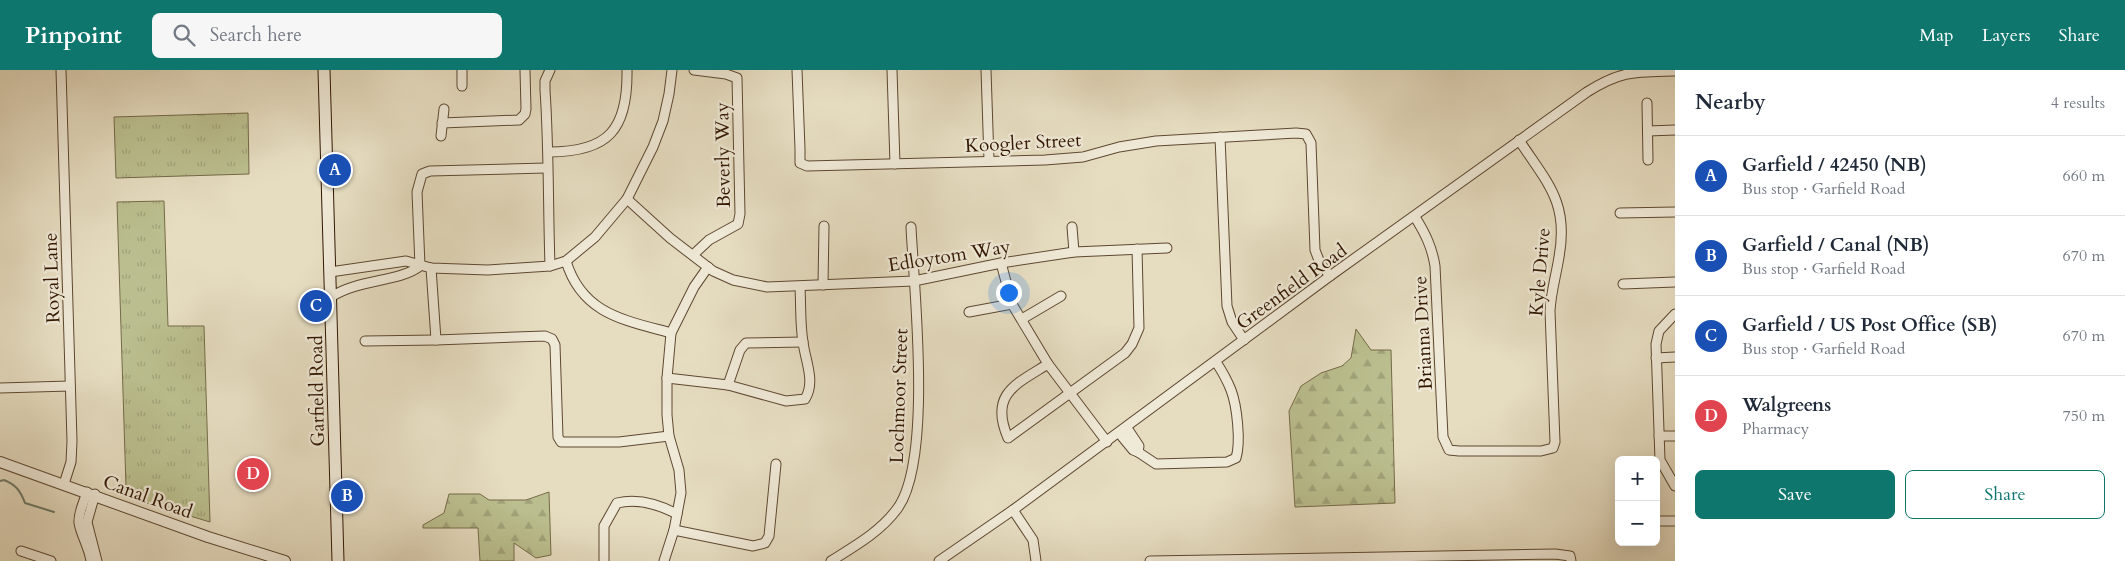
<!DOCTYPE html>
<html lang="en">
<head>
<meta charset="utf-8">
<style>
	body { margin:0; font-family:Cardo,serif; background:#f6f6f7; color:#1f2937 }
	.controls { position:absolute; right:15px; bottom:15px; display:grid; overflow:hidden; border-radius:8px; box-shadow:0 5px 20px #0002 }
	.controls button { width:45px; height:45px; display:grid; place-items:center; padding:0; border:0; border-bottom:1px solid #e0e1e3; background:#fff; color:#1f2937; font:25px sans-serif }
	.you { position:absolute; left:1008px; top:222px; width:18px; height:18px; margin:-12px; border:4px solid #fff; border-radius:50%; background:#1a73e8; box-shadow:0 0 0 8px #1a73e833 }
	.badge { display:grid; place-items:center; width:32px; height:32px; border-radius:50%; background:#0f766e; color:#fff; font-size:16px; font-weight:700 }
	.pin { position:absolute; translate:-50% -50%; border:2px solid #fff; box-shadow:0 1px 5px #0006 }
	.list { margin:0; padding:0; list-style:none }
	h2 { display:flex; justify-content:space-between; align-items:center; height:65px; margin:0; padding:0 20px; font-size:21px }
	h2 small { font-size:16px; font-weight:400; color:#747a83 }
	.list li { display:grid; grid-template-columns:32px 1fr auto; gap:15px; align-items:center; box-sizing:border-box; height:80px; padding:0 20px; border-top:1px solid #e0e1e3 }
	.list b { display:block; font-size:19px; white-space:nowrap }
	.list p { margin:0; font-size:16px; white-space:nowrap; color:#747a83 }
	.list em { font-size:16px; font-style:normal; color:#747a83 }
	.actions { display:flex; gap:10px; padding:15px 20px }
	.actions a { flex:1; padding:11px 0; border:1px solid #0f766e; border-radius:8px; text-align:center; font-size:18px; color:#0f766e }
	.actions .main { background:#0f766e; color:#fff }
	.icon { flex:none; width:28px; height:28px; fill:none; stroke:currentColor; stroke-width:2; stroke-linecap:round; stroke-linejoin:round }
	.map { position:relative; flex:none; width:1675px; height:491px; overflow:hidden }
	header { display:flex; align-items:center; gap:30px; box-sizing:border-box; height:70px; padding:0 25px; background:#0f766e; color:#fff }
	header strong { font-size:24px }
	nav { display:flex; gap:28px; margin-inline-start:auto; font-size:18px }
	.search { width:350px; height:45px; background:#f6f6f7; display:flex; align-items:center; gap:12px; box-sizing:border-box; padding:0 18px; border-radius:8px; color:#747a83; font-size:19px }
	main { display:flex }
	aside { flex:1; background:#fff }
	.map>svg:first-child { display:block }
	.grass { fill:url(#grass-tufts); stroke:#766a48 }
	.forest { fill:url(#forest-firs); stroke:#766a48 }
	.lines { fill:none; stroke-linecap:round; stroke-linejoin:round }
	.stream { stroke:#6e7a6a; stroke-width:2 }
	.minor-casing { stroke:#5e4831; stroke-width:11 }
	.tertiary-casing { stroke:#5e4831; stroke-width:12 }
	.secondary-casing { stroke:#311601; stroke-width:13 }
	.minor { stroke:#efe9d7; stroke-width:9 }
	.tertiary { stroke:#efe9d7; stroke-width:10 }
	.secondary { stroke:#efe9d7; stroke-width:11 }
	.labels { text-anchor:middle; stroke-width:4.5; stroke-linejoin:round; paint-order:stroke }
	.street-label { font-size:19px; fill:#311601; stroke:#efe9d7 }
</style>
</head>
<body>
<header>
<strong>Pinpoint</strong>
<div class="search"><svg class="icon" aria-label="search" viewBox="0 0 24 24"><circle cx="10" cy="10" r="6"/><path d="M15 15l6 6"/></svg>Search here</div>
<nav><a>Map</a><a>Layers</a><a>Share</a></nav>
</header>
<main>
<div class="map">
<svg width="1675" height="491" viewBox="0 0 1675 491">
	<defs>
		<pattern id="grass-tufts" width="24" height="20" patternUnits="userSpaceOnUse" patternTransform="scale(1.25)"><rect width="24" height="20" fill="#bbbf8f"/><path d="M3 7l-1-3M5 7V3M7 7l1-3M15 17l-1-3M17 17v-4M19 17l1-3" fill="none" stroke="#a1a37a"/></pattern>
		<pattern id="forest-firs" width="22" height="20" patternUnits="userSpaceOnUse" patternTransform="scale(1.25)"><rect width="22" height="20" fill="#bbbf8f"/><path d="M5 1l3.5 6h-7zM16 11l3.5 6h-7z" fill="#a1a37a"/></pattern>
	</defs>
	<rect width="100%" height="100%" fill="#e6ddc1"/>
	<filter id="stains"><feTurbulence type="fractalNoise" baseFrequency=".004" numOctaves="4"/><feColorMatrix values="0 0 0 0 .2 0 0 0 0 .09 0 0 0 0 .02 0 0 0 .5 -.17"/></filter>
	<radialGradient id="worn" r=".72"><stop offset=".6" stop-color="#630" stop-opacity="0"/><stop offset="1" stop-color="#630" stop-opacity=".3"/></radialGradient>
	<!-- grass -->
	<g class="grass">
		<path d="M248 43 249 104 116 108 114 47Z"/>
		<path d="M164 131 168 256H204L210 452 123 426 126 417 117 132Z"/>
	</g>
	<!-- forest -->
	<g class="forest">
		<path d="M1356 259 1371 280H1391L1395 433 1295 437 1289 341 1301 316 1321 303 1342 296 1351 288Z"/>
		<path d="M549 422 551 485 536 488 514 473V491H480L478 458H423V455L444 443 449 424H480L489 430H526Z"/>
	</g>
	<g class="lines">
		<!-- stream -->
		<path class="stream" d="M0 411 4 410C16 415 20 420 25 433L54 442"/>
		<!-- minor casing -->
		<g class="minor-casing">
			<g id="minor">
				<path d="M61 0 72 371 71 392 64 414"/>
				<path d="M462 0V16"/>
				<path d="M797 0 800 79V93L807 96 1045 90 1083 87 1119 77 1156 71 1296 63 1306 64 1311 73 1315 180 1320 193 1330 206"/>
				<path d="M892 0 895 94"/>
				<path d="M986 0 989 90"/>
				<path d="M1647 33 1648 90"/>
				<path d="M442 53 519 50 525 44 526 39 525 0"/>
				<path d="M1648 61 1675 60"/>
				<path d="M441 66 444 39"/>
				<path d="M1220 67 1227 236 1232 252 1244 270"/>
				<path d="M549 82C609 82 628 59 627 0"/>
				<path d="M627 129 670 168 713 201 733 210 767 217 914 211 1001 193 1074 182 1167 178"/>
				<path d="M1620 143 1675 142"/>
				<path d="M1415 147C1425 163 1432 177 1435 196L1443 367 1449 380 1459 381H1541L1553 378 1555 372 1550 241C1551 222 1556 206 1559 187 1569 132 1547 113 1519 70"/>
				<path d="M1072 157 1074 182"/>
				<path d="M693 185 709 170 738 154 740 144 737 8 726 4 694 0"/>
				<path d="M566 191C582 244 624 250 671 263"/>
				<path d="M1001 193 1012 234 1048 294 1107 372"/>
				<path d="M420 196 417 122 422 104 430 101 546 98"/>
				<path d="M550 196C548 137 549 79 545 20V11L550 0"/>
				<path d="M431 198 436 270 545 266 552 269 555 275 558 367 561 372H619L669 366"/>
				<path d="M330 202 406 191 431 198 488 200 550 196 566 191 595 167 627 129 653 77 663 51 669 24 672 0"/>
				<path d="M1623 214 1675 212"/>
				<path d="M823 215 824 156"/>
				<path d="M331 227C358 209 400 212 420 196"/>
				<path d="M969 242 1012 234"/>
				<path d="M1675 244 1659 261 1656 274 1660 390 1675 416"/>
				<path d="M1022 249 1061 226"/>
				<path d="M365 271 436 270"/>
				<path d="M1656 288 1675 287"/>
				<path d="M1048 294C1016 314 989 324 1008 368L1125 283 1132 274 1139 258 1137 179"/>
				<path d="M667 308 728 315 786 331 805 329C816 312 805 290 803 272 800 254 801 235 800 217"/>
				<path d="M728 315 740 280 746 273 803 272"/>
				<path d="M0 318 70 316"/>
				<path d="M1119 363 1133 380 1138 382 1139 376 1127 358"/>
				<path d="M1659 366H1675"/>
				<path d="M1138 382 1156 394 1227 392 1236 388C1241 372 1237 336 1231 320 1227 310 1222 301 1216 292"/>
				<path d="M87 422C84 432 78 443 79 453 81 465 89 477 91 491"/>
				<path d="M95 424 87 452 97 491"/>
				<path d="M1013 440 1033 470 1036 491"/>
				<path d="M1656 451H1675"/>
				<path d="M674 460 753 476 765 473 769 466 776 394"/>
				<path d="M21 481 51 491"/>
				<path d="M604 491V456L617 433C638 428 658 434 677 444"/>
				<path d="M664 491 674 460 681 423 679 400 669 366 667 345V308L671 263 694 217 708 197"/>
				<path d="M831 491C855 476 880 462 897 439 933 391 914 220 911 157"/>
				<path d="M939 491 1013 440 1330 206 1587 22C1622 0 1635 2 1675 1"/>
				<path d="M1150 491 1555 484 1570 486 1571 491"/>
			</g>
		</g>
		<!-- tertiary casing -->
		<g class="tertiary-casing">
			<path id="tertiary" d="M0 392 208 467 285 491"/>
		</g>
		<!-- secondary casing -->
		<g class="secondary-casing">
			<path id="secondary" d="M324 0 338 491"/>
		</g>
		<!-- minor -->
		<use href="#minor" class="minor"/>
		<!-- tertiary -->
		<use href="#tertiary" class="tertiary"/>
		<!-- secondary -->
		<use href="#secondary" class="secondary"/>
	</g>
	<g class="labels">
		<!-- street labels -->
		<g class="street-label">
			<text transform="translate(1023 72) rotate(-3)" y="7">Koogler Street</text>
			<text transform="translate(722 85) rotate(-91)" y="7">Beverly Way</text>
			<text transform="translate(949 185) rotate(-9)" y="7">Edloytom Way</text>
			<text transform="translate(1539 202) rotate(-85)" y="7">Kyle Drive</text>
			<text transform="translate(51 208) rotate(-92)" y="7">Royal Lane</text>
			<text transform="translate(1291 216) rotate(-36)" y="7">Greenfield Road</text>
			<text transform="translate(1422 263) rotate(-93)" y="7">Brianna Drive</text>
			<text transform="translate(316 321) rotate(-91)" y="7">Garfield Road</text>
			<text transform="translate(898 326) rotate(-88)" y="7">Lochmoor Street</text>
			<text transform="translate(148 426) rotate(20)" y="7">Canal Road</text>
		</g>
	</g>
	<rect width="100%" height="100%" filter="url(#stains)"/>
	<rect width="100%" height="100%" fill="url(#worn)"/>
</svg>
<div class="controls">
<button>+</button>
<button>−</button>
</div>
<div class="you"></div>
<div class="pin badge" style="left:335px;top:100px;background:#1a4fb4">A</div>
<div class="pin badge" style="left:347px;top:426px;background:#1a4fb4">B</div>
<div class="pin badge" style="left:316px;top:236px;background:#1a4fb4">C</div>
<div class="pin badge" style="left:253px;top:404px;background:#e0444e">D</div>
</div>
<aside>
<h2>Nearby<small>4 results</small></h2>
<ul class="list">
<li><span class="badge" style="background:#1a4fb4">A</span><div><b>Garfield / 42450 (NB)</b><p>Bus stop · Garfield Road</p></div><em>660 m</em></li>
<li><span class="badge" style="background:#1a4fb4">B</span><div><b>Garfield / Canal (NB)</b><p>Bus stop · Garfield Road</p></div><em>670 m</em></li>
<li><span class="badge" style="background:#1a4fb4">C</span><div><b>Garfield / US Post Office (SB)</b><p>Bus stop · Garfield Road</p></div><em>670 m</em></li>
<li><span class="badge" style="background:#e0444e">D</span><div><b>Walgreens</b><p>Pharmacy</p></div><em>750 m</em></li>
</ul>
<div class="actions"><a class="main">Save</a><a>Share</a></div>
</aside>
</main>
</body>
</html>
